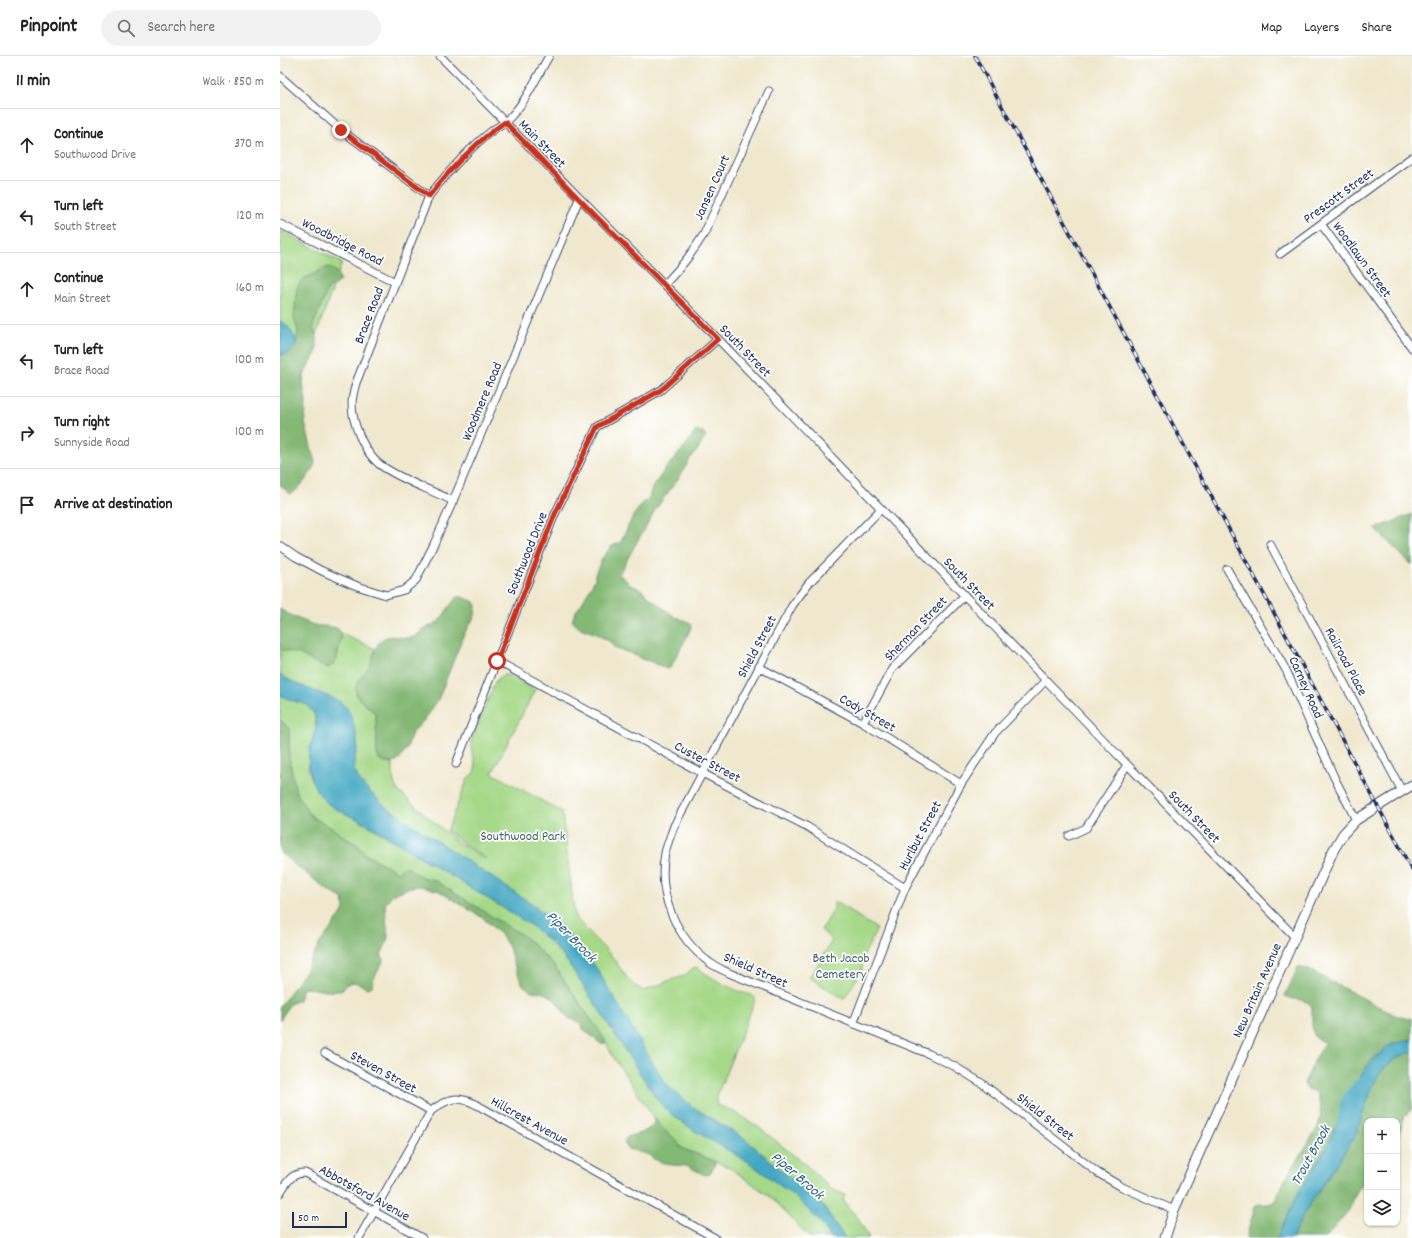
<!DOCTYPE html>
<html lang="en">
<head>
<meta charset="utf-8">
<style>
	body { margin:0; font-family:Dekko,sans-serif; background:#f2f2f2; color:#222 }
	.controls { position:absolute; right:12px; bottom:12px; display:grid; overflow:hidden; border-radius:8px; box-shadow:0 1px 3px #0004 }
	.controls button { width:36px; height:36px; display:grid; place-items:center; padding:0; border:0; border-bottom:1px solid #e0e0e0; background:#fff; color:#222; font:20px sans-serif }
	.scale { position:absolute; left:12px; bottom:10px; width:55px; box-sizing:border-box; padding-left:4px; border:2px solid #1b2f5e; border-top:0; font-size:11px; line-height:14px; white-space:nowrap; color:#1b2f5e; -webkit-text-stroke:3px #fff; paint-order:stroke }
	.stop { position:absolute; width:12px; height:12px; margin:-9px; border:3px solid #c8321e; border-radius:50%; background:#fff }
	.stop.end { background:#c8321e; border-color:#fff; box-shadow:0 1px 4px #0008 }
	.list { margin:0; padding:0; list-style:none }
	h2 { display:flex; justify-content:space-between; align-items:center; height:52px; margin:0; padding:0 16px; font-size:17px }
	h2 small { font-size:13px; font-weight:400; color:#767676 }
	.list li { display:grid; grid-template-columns:26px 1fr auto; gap:12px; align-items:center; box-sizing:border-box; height:72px; padding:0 16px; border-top:1px solid #e0e0e0 }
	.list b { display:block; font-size:15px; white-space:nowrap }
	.list p { margin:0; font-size:13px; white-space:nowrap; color:#767676 }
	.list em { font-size:13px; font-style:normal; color:#767676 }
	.icon { flex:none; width:22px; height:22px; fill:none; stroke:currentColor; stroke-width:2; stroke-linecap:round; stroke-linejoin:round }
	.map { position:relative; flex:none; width:1132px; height:1182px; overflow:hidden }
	header { display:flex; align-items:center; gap:24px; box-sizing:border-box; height:56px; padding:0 20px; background:#fff; border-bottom:1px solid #e0e0e0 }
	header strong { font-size:19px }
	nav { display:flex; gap:22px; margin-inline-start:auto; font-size:14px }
	.search { width:280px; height:36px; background:#f2f2f2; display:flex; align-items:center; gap:10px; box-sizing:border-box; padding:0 14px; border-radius:22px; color:#767676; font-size:15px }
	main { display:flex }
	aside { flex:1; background:#fff }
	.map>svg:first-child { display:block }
	.green { fill:#a5d887; stroke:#608472 }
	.forest { fill:#84b874; stroke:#507469 }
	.water { fill:#42a7c2; stroke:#2e6b90 }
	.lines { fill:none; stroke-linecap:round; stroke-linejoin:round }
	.river { stroke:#42a7c2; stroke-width:13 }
	.minor-casing { stroke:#3b4b6f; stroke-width:9 }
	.major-casing { stroke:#3b4b6f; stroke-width:11 }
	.minor { stroke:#fff; stroke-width:7 }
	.major { stroke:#fff; stroke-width:9 }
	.rail-casing { stroke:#1b2f5e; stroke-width:3.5 }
	.rail { stroke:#fff; stroke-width:2; stroke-dasharray:6; stroke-linecap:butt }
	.route { stroke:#c8321e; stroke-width:5 }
	.labels { text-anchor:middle; stroke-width:3.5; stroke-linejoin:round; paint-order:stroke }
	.street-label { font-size:14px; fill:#1b2f5e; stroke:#fff }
	.park-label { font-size:14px; fill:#44626a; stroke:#fff }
	.water-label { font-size:15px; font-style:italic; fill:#2b5f86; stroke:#fff }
</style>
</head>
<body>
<header>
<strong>Pinpoint</strong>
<div class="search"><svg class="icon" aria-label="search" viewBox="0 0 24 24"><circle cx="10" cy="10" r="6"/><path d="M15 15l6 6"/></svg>Search here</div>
<nav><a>Map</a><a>Layers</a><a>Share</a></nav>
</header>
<main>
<aside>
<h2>11 min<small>Walk · 850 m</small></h2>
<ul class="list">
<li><svg class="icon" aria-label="ahead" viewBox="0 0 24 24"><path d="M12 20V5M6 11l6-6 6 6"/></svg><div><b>Continue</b><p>Southwood Drive</p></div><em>370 m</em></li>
<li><svg class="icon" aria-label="left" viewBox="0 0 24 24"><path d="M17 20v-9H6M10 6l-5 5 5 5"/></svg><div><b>Turn left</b><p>South Street</p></div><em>120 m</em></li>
<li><svg class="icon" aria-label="ahead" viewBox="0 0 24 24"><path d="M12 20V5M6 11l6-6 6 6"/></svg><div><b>Continue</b><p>Main Street</p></div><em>160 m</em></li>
<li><svg class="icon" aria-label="left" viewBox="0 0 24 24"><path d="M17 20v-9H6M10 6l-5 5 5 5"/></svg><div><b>Turn left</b><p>Brace Road</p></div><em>100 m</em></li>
<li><svg class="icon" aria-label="right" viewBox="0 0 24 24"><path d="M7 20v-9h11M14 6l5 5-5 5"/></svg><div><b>Turn right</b><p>Sunnyside Road</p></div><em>100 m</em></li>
<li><svg class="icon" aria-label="arrive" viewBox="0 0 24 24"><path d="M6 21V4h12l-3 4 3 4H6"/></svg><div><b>Arrive at destination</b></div></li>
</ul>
</aside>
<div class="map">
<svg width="1132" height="1182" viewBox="0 0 1132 1182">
	<rect width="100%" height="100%" fill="#fff"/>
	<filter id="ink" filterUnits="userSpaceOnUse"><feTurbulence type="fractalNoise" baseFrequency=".025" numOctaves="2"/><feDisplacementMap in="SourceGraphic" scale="8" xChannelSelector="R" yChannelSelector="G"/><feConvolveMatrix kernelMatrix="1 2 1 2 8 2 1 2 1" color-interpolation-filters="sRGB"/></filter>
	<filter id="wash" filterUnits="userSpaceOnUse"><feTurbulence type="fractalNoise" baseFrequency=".012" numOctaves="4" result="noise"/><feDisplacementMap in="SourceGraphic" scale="16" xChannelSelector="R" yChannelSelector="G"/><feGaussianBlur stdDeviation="0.9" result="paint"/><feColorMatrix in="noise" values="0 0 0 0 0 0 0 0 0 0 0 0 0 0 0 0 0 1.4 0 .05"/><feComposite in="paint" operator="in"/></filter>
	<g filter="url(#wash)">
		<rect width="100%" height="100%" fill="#f0e8ce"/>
		<!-- green -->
		<g class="green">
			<path d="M0 174 62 207 36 279 11 367 0 368Z"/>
			<path d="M62 578 96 593C94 598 93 603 91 608 86 618 71 628 78 641 82 648 91 652 96 659L97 693 103 706 113 707C113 718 112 726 118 735L180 788H182L203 802 206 803 167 775 188 722C204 711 189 701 191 686L215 626C218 623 220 619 225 619 232 619 248 631 255 634L212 717 282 756 295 861 312 880 330 898 348 923 355 930 364 935 388 925 404 920 412 913 416 911C430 921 445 930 461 936 466 938 471 938 475 942V944L438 1037 436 1047 437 1049 451 1054 477 1070 527 1110 551 1133 565 1139 563 1145 578 1162 589 1182H565L543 1150 465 1083 413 1051 390 1032 383 1024 315 910 283 872 252 848 106 751C95 739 81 731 75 716 72 707 76 701 77 692 78 685 71 657 66 651 61 645 52 642 45 639 30 633 13 628 0 618V593L18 597 44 611H50L57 603Z"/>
			<path d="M0 639 13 645 23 647 27 650 34 658 36 672 30 692 28 713 36 733 45 745 61 756 79 764 104 779 249 868C265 880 276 893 289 908L378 1045 392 1059 415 1075 467 1105 514 1140 543 1169 551 1182H530L493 1143 466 1123 450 1112 423 1100 405 1094 401 1091 395 1083 385 1075 378 1068 332 999 325 984 275 911 261 896 246 882 154 824 141 821 126 811H124L118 816 90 801 85 798 79 790 32 761 29 757 16 737 9 702V672L0 664Z"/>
			<path d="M555 845 597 873 583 901 582 914 564 943 529 921 537 910 552 884 541 874 554 854V848Z"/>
		</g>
		<!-- forest -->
		<g class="forest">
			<path d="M48 211C55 215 59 216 60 225L48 233 34 267 33 272 37 281V291L36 297 23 319V329L26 345 25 367 35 407C33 415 18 436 10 438L0 429V299L5 298 16 290 18 275 14 261 17 232C22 220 27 222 36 217 41 214 43 212 48 211Z"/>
			<path d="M416 375 423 376 426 380 417 395 410 403 400 420 375 454 339 518 351 529 362 534 369 541 395 561 409 566 412 570 391 611 387 613 369 605 364 604 350 597 336 593 329 585 316 578 298 571 292 565 295 556 301 549 315 523V518L323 501 332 490 341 486 353 460 362 448 369 442 372 432 386 412 402 394Z"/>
			<path d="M1132 458V509L1095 473Z"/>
			<path d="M179 540 193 545 196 549 195 560 184 578 158 644 146 662 132 677 127 692 118 705 113 707 103 706 99 703 97 698 96 659C91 651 77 645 76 636 75 626 84 618 89 611 94 602 95 584 107 581 116 578 129 586 137 579 140 577 141 574 144 573 148 570 154 570 158 566 166 558 169 548 179 540Z"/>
			<path d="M0 553C5 557 27 567 34 569 41 571 52 569 58 573 64 578 61 584 59 590 57 596 58 603 54 608 45 618 28 600 18 597 12 596 6 596 0 593Z"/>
			<path d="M0 664 9 672V702L16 736 29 757 32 761 52 772 66 782 79 790 85 798 90 801 118 816 124 811H127L141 821 154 824 246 882 261 896 275 911 325 984V987L321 988 302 972 300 967 288 962 277 946 269 939 261 936 251 935 243 929 233 906 229 891 221 879 203 862 159 835 140 830 130 831 112 839 106 846 105 851 108 881 107 886 101 899 104 904 93 924V929L91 931 86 932C80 928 73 923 66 929 63 932 63 935 58 935 46 937 35 932 23 932L19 944 10 948 0 964V950L23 919 40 887 59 862 64 853 63 843 46 833 0 797Z"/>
			<path d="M1018 911 1029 914 1115 959 1128 963 1132 962V983L1112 988 1093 1003 1087 1010 1072 1036 1065 1054 1053 1076 1047 1091 1019 1136 997 1182H966L975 1151 979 1148H989L994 1146 1007 1120 1018 1104 1038 1071 1041 1059 1038 1039 1035 1035 1027 1033 1024 1027C1028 1020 1031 1013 1034 1006 1036 999 1043 994 1044 986 1041 985 1038 984 1036 982 1029 974 1034 953 1031 949 1023 941 1011 945 1005 940Z"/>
			<path d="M1132 996V1053L1125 1060 1117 1083V1065H1087V1124L1077 1135 1069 1154 1045 1182H1012L1025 1156 1076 1078 1091 1034 1098 1020 1104 1012 1116 1002Z"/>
			<path d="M375 1063 385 1075 395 1083 401 1092 436 1106 430 1118 425 1119 407 1110 392 1109 377 1105 367 1098 348 1093 344 1087 347 1081C357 1077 372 1077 375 1063Z"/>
		</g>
		<!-- water -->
		<g class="water">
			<path d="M0 265 8 270 17 285C15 294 10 298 0 299Z"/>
			<path d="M0 618C13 628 30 633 45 639 52 642 61 645 66 651 72 658 79 683 77 692 76 701 72 708 75 716 81 731 95 739 106 751L252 848 283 872 315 910 383 1024 390 1032 413 1051 465 1083 543 1150 565 1182H551L543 1169 514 1140 467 1105 415 1075 392 1059 378 1045 289 908 272 887 249 868C201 838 153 808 105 779 96 774 88 768 79 764 67 758 54 754 45 745 31 731 26 711 30 692 33 676 43 664 28 650 24 646 19 647 14 645 9 644 4 641 0 639Z"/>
			<path d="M1132 983V996L1116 1002 1104 1012 1098 1020 1091 1034 1076 1078 1025 1156 1012 1182H997L1019 1136 1047 1091 1053 1076 1065 1054 1072 1036 1087 1010 1108 990Z"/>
		</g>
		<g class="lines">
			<!-- river -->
			<path class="river" d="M1063 1070 1067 1046 1079 1030"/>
		</g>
	</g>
	<g filter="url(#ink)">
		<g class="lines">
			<!-- minor casing -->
			<g class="minor-casing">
				<g id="minor">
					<path d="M160 0 438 283 833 694 1015 881"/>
					<path d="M0 20 61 74 149 140"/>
					<path d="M0 168 115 226"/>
					<path d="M1041 168 1132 292"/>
					<path d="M1000 198 1132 101"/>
					<path d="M384 229C401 211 411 199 424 178L489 35"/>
					<path d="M173 445C149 433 121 424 99 408 84 396 72 367 72 348 72 341 74 334 76 327L149 140C168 116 188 93 213 74 217 71 221 69 225 66 245 49 256 22 269 0"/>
					<path d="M601 453 528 528 512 550 394 770C391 779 387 788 385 797 377 839 396 882 430 907 436 911 443 914 449 917L649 998 674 1010 703 1028 818 1117 842 1131 894 1154"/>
					<path d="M990 488 1122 735"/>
					<path d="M0 490 16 501 42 515 77 530 106 539 124 534 136 524 154 488 173 445 299 143"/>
					<path d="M947 513 1006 614 1054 721 1076 764"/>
					<path d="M217 605 422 717 526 770 625 832"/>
					<path d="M479 611 583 667 681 728"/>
					<path d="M583 667 612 613 684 540"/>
					<path d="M176 708 275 458 317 371 381 334 438 283"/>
					<path d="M789 780 806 772 847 709"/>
					<path d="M573 968 625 832 681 728 715 677 766 624"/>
					<path d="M45 997 151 1055"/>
					<path d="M0 1137C7 1126 11 1117 25 1117L142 1182"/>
					<path d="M79 1182 151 1055C168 1042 177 1039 197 1049L435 1182"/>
				</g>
			</g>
			<!-- major casing -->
			<g class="major-casing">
				<path id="major" d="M885 1182 894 1154 1053 795 1063 778 1076 764 1132 729"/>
			</g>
			<!-- minor -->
			<use href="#minor" class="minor"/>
			<!-- major -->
			<use href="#major" class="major"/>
			<!-- rail casing -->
			<g class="rail-casing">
				<path id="rail" d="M695 0 1132 814"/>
			</g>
			<!-- rail -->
			<use href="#rail" class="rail"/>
		</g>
	</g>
	<g class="lines" filter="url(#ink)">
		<!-- route -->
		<path class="route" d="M61 74 149 140C171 112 196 86 225 66L299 143 438 283 381 334 317 371 275 458 217 605"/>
	</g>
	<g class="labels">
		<!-- street labels -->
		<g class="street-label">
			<text transform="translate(263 87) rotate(46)" y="5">Main Street</text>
			<text transform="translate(431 131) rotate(-66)" y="5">Jansen Court</text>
			<text transform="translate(1058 139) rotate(-36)" y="5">Prescott Street</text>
			<text transform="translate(63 185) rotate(27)" y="5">Woodbridge Road</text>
			<text transform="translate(1083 203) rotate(54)" y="5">Woodlawn Street</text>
			<text transform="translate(88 259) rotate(-69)" y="5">Brace Road</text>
			<text transform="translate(466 294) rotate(46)" y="5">South Street</text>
			<text transform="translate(201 345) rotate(-67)" y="5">Woodmere Road</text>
			<text transform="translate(246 497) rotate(-68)" y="5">Southwood Drive</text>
			<text transform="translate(690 527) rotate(46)" y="5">South Street</text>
			<text transform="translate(635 572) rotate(-46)" y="5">Sherman Street</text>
			<text transform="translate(476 590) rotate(-62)" y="5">Shield Street</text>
			<text transform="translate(1067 605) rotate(62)" y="5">Railroad Place</text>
			<text transform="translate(1027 631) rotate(66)" y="5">Carney Road</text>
			<text transform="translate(588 656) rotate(30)" y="5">Cody Street</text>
			<text transform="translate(428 705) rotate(28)" y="5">Custer Street</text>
			<text transform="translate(915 760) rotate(46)" y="5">South Street</text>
			<text transform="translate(639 779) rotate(-62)" y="5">Hurlbut Street</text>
			<text transform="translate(476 913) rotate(24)" y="5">Shield Street</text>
			<text transform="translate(976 934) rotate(-66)" y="5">New Britain Avenue</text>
			<text transform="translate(104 1015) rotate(29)" y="5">Steven Street</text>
			<text transform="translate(766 1060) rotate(38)" y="5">Shield Street</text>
			<text transform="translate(250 1064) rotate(29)" y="5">Hillcrest Avenue</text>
			<text transform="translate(85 1136) rotate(29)" y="5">Abbotsford Avenue</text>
		</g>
		<!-- park labels -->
		<g class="park-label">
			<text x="243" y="784">Southwood Park</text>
			<text x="561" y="906">Beth Jacob<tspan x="561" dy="16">Cemetery</tspan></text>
		</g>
		<!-- water labels -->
		<g class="water-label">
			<text transform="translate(292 880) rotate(46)" y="5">Piper Brook</text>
			<text transform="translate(1030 1099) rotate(-61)" y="5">Trout Brook</text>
			<text transform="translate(518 1119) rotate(41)" y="5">Piper Brook</text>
		</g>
	</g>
</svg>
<div class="controls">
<button>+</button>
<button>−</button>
<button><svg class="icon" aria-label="layers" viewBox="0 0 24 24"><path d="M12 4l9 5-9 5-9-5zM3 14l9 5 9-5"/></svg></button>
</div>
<div class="scale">50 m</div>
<div class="stop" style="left:217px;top:605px"></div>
<div class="stop end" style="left:61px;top:74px"></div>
</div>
</main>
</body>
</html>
